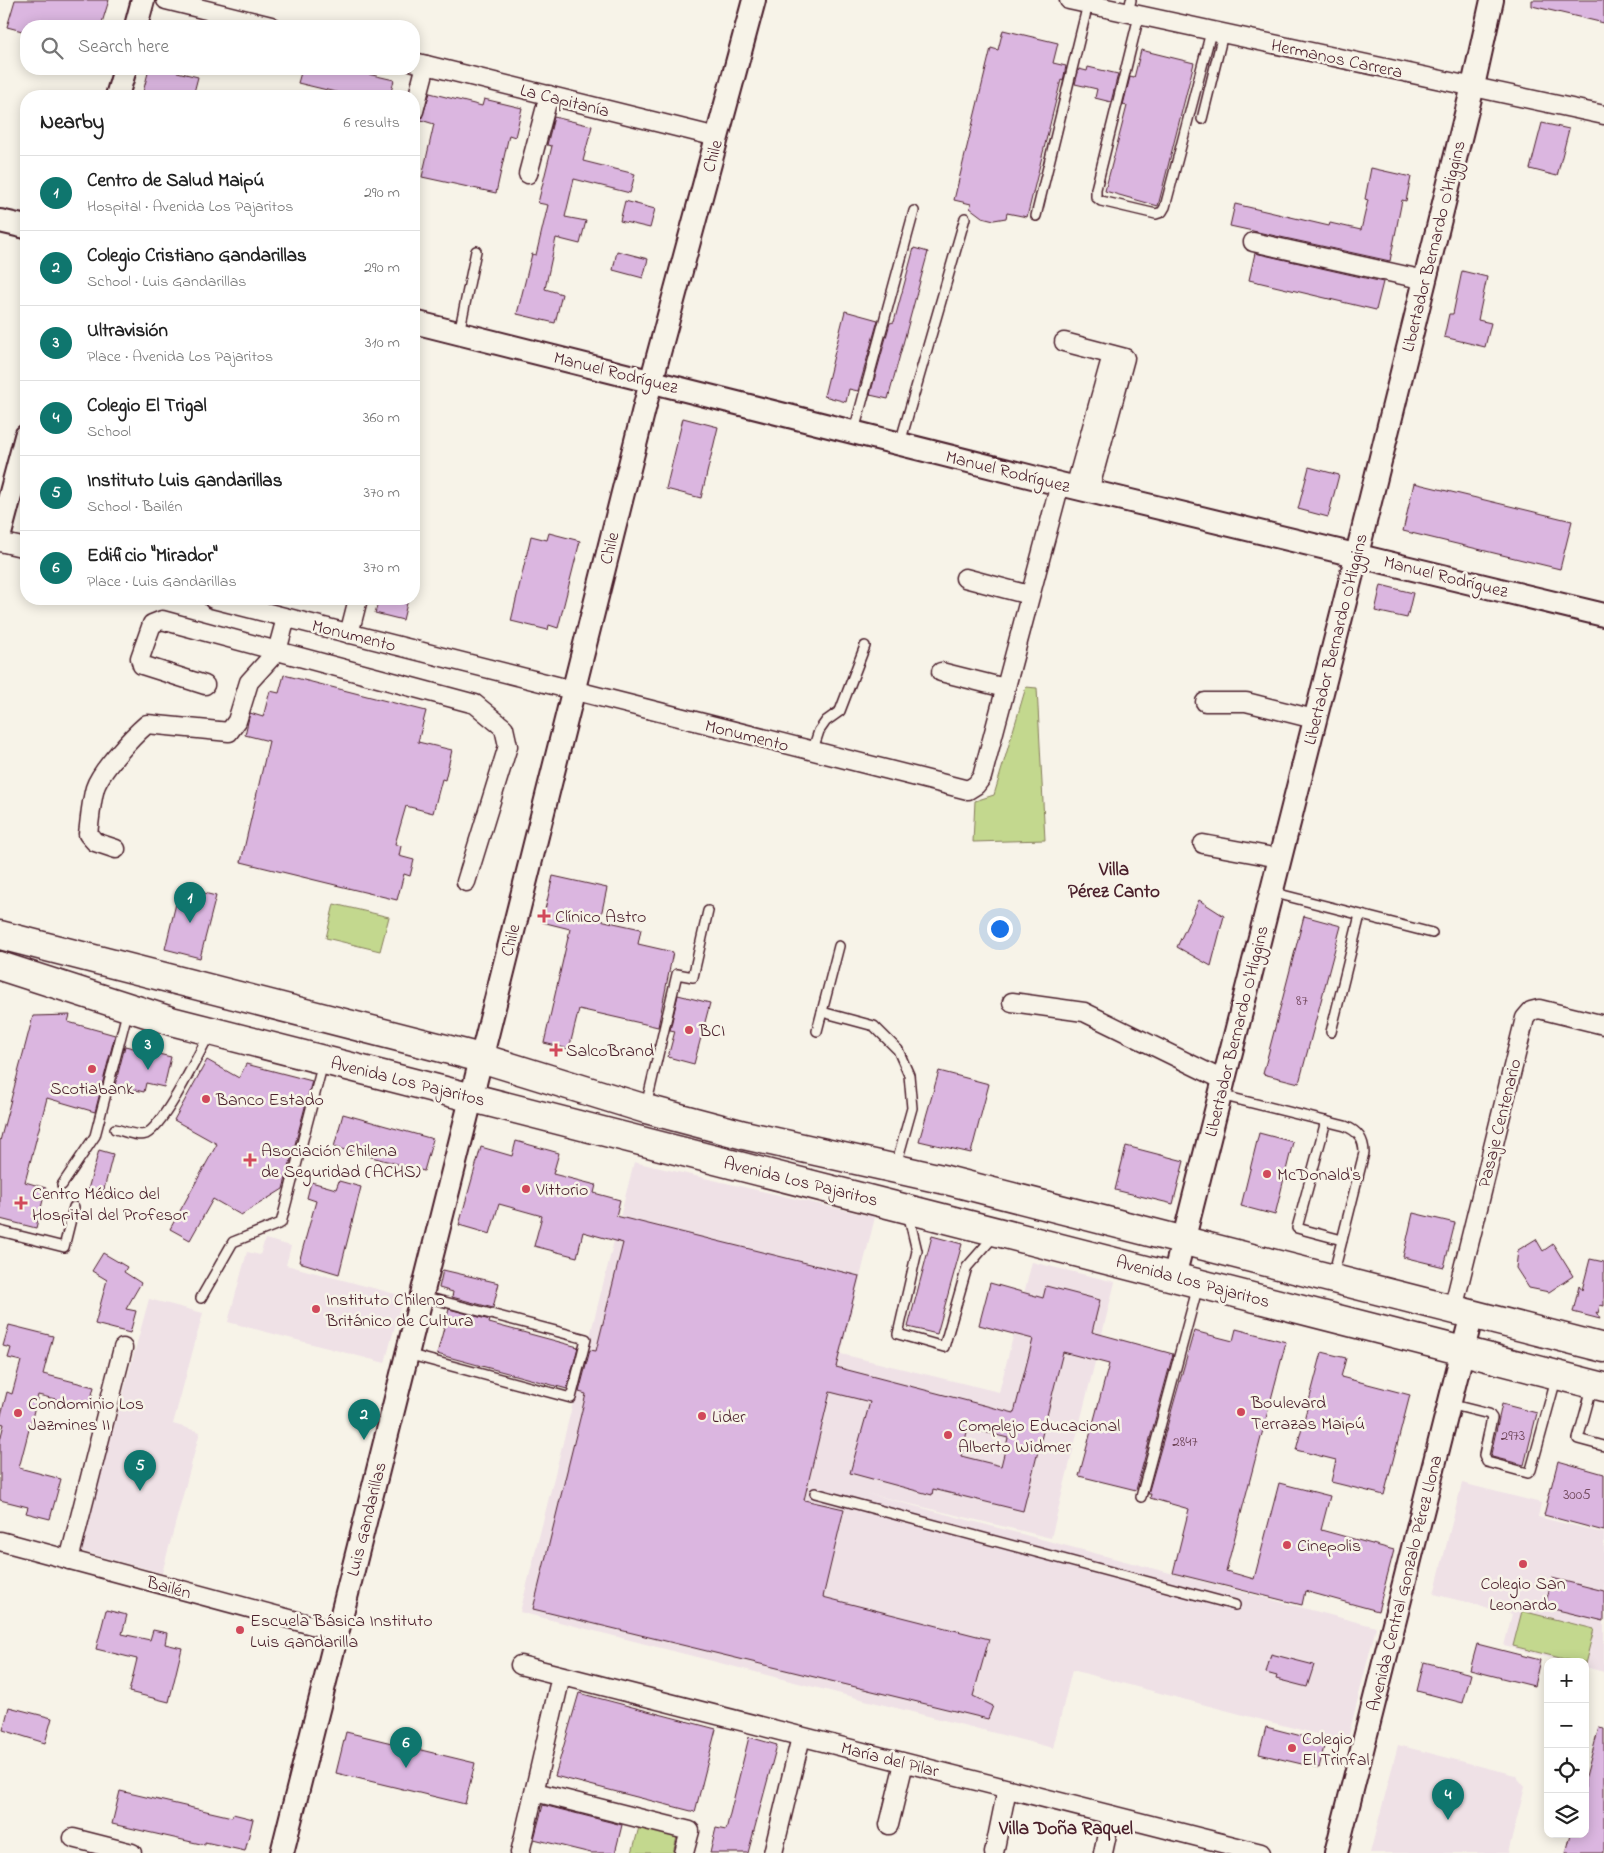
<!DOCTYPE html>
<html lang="en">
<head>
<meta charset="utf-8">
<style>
	body { margin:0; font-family:"Indie Flower",sans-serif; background:#f2f2f2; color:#222 }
	.controls { position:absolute; right:15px; bottom:15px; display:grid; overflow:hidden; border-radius:10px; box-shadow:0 2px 12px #0003 }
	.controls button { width:45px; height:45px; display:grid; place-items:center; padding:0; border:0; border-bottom:1px solid #e0e0e0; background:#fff; color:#222; font:25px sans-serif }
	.you { position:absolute; left:999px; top:928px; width:18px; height:18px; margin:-12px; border:4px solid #fff; border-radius:50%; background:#1a73e8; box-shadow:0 0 0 8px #1a73e833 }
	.badge { display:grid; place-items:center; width:32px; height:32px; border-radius:50%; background:#0f766e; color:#fff; font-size:16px; font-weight:700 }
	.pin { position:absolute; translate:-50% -41px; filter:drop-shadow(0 1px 2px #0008) }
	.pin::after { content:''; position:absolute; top:26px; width:18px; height:15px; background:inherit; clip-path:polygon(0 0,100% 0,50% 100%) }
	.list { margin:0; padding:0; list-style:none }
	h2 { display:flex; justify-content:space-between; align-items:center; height:65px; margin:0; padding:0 20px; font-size:21px }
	h2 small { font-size:16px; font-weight:400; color:#767676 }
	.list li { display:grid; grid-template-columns:32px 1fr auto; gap:15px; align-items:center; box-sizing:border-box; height:75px; padding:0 20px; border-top:1px solid #e0e0e0 }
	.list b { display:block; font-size:19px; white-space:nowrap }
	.list p { margin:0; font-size:16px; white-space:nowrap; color:#767676 }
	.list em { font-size:16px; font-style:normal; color:#767676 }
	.icon { flex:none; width:28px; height:28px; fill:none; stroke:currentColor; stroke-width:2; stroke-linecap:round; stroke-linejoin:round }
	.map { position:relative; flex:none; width:1604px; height:1853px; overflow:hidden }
	.search { position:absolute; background:#fff; box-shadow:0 2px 12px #0003; left:20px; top:20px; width:400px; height:55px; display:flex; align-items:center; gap:12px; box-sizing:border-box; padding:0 18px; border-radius:20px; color:#767676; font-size:19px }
	.panel { position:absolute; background:#fff; box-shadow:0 2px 12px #0003; left:20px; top:90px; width:400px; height:515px; border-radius:20px }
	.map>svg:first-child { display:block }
	.built { fill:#efe1e6 }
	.green { fill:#c3d88e; stroke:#867c5c }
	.building { fill:#dbb6e0; stroke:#4a1f2b; fill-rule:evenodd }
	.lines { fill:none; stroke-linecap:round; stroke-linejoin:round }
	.service-casing { stroke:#4a1f2b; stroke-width:12 }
	.minor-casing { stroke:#4a1f2b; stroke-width:21 }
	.tertiary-casing { stroke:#4a1f2b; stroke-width:26 }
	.primary-casing { stroke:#4a1f2b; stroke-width:31 }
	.service { stroke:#f7f3e8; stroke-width:9 }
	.minor { stroke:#f7f3e8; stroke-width:18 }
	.tertiary { stroke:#f7f3e8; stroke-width:22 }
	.primary { stroke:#f7f3e8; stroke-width:28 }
	.poi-dot { fill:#d1495b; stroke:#f7f3e8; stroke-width:2 }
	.labels { text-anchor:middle; stroke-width:5; stroke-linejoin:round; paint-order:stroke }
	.number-label { font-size:15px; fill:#6e4558 }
	.street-label { font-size:18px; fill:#4a1f2b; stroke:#f7f3e8 }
	.poi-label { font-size:18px; fill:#4a1f2b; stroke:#f7f3e8; text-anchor:start }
	.neighbourhood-label { font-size:19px; font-weight:bold; fill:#4a1f2b; stroke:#f7f3e8 }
</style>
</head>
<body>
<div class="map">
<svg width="1604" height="1853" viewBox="0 0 1604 1853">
	<rect width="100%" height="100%" fill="#f7f3e8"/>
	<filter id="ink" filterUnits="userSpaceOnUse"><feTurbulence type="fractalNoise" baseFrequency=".02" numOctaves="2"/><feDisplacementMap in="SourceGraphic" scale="10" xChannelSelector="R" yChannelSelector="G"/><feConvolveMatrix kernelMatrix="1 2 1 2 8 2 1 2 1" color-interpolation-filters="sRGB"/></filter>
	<g filter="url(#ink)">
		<!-- built -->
		<g class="built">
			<path d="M634 1162 875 1217 841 1354 999 1392 1032 1262 1115 1282 1051 1538 865 1493 1376 1627 1347 1742 1072 1670 1053 1748 520 1612Z"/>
			<path d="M265 1239 291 1246 286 1265 403 1296 385 1363 228 1322 247 1252 260 1255Z"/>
			<path d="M149 1299 203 1313 173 1424 200 1432 162 1573 80 1551Z"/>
			<path d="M1462 1483 1541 1503 1538 1517 1604 1533V1672L1585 1667V1662H1565L1504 1646 1512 1614 1434 1594Z"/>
			<path d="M1398 1745 1515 1775 1525 1787 1508 1853H1370Z"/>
		</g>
		<!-- green -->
		<g class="green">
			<path d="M1026 687 1037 688 1045 840 973 842 975 801 994 795Z"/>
			<path d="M334 904 389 917 380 951 326 938Z"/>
			<path d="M1522 1611 1594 1629 1585 1664V1662H1576L1513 1646Z"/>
			<path d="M639 1827 677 1837 673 1853H632Z"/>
		</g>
		<!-- building -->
		<g class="building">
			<path d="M15 0H109L101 26H26V32L7 27Z"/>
			<path d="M1532 0H1604V23L1532 6Z"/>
			<path d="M1003 30 1058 43 1053 63 1066 66 1063 81 1061 80 1027 217 1007 213 1006 218 994 220 982 217 970 208 971 204 954 200 991 48 998 50Z"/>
			<path d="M1141 50 1194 63 1158 206 1105 191 1127 106 1123 105 1130 77 1134 78Z"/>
			<path d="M1088 67 1118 74 1111 102 1095 98 1097 89 1075 84 1079 69 1087 71Z"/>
			<path d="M149 69H165L198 77 193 96H142Z"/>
			<path d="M302 69H346L394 80 390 96H352L298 83Z"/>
			<path d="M430 93 482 106 484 99 522 108 515 137 509 135 496 193 422 177 434 124 421 120Z"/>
			<path d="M554 117 592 126 583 161 635 174 630 193 574 179 565 217 586 221 580 244 556 238 545 289 562 294 555 323 517 314 532 254 536 255 548 205 538 203 552 146 547 145Z"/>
			<path d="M1542 123 1569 129 1557 176 1530 169Z"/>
			<path d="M1371 168 1411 177 1406 201 1402 200 1390 261 1230 226 1235 204 1329 226 1330 223 1361 230 1368 200 1365 199Z"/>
			<path d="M625 201 655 209 650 228 620 221Z"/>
			<path d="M914 248 928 252 888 399 870 395 890 323 894 322Z"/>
			<path d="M617 251 648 259 643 278 613 270Z"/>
			<path d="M1255 253 1383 282 1376 310 1249 280Z"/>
			<path d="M1462 271 1487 277 1478 320 1491 323 1485 347 1444 337 1449 314H1453Z"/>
			<path d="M845 311 878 320 858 391 849 389 846 402 824 396Z"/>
			<path d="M683 418 718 427 701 498 666 489Z"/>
			<path d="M1309 467 1339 475 1328 517 1298 509Z"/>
			<path d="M1414 483 1572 521 1560 569 1403 531Z"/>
			<path d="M549 533 580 541 558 628 549 625 548 630 511 621 531 536 547 540Z"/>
			<path d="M1381 585 1413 593 1407 618 1375 611Z"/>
			<path d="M379 599H408L403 620 375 613Z"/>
			<path d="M284 675 426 711 418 742 452 750 445 780 442 779 433 813 406 806 395 844 401 846 399 856 414 860 410 876 404 874 397 900 241 862 269 741 245 735 250 713 263 717 270 691 279 693Z"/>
			<path d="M553 876 607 888 600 920 641 929 638 944 673 952 658 1027 579 1009 569 1049 544 1043 570 929 542 922Z"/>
			<path d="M180 887 216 896 200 958 165 949Z"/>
			<path d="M1199 900 1224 916 1211 966 1177 947Z"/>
			<path d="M1304 916 1341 926 1299 1083 1263 1074Z"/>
			<path d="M678 995 710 1003 694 1064 668 1057 675 1031 670 1030Z"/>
			<path d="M70 1015 68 1022 115 1035 95 1112 47 1098 25 1182 46 1188 36 1228 0 1219V1141L33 1016Z"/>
			<path d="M125 1046 171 1057 164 1087 146 1083 144 1092 115 1085Z"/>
			<path d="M207 1060 239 1078 246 1064 312 1081 283 1189 241 1215 213 1199 190 1240 170 1229 217 1144 174 1120Z"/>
			<path d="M939 1071 989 1084 971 1153 919 1141Z"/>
			<path d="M343 1114 433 1139 424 1171 334 1147Z"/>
			<path d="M1259 1133 1293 1142 1275 1215 1241 1206Z"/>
			<path d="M516 1141 559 1153 553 1174 596 1185 594 1193 620 1200 616 1216 859 1276 836 1367 1014 1413 1033 1339 979 1325 990 1283 1043 1298 1046 1286 1100 1300 1092 1332 1173 1354 1136 1490 1079 1476 1109 1364 1063 1352 1023 1511 933 1489 932 1495 850 1473 870 1402 830 1392 804 1500 844 1509 823 1597 989 1639 973 1696 993 1706 988 1719 533 1609 586 1394 579 1392 590 1350 596 1351 623 1243 583 1232 577 1257 534 1246 542 1216 499 1204 490 1234 459 1225 481 1147 512 1156ZM968 1428 1008 1438 1001 1466 961 1456Z"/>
			<path d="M1126 1146 1184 1161 1173 1204 1115 1190Z"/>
			<path d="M99 1150 113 1154 102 1197 87 1193Z"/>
			<path d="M339 1181 361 1187 339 1274 299 1262 316 1201 307 1198 311 1182 336 1189Z"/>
			<path d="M1413 1213 1455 1223 1444 1267 1403 1257Z"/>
			<path d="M932 1236 962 1244 937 1334 908 1327Z"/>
			<path d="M1536 1239 1543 1251 1553 1244 1573 1276 1549 1292 1529 1288 1516 1268 1518 1250Z"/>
			<path d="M103 1253 127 1267 124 1272 141 1283 126 1309 136 1311 130 1333 95 1324 107 1280 92 1271Z"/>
			<path d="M1590 1259 1604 1262V1306L1600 1305 1598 1313 1596 1312 1600 1319 1573 1312 1579 1286 1582 1290Z"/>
			<path d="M443 1270 499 1283 493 1308 452 1297 453 1292 439 1288Z"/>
			<path d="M449 1309 490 1320 489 1323 578 1347 567 1389 437 1354Z"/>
			<path d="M9 1325 53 1336 43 1374 94 1387 89 1407 38 1395 19 1468 61 1479 50 1519 26 1513 28 1507 0 1500V1440L4 1424 0 1423V1419L7 1392 12 1394 21 1361 8 1358 11 1348 3 1346Z"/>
			<path d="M1236 1329 1286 1342 1226 1571 1254 1579 1279 1483 1330 1496 1321 1530 1394 1550 1378 1611 1305 1591 1302 1605 1173 1573 1189 1509 1150 1498 1151 1494H1148L1194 1331 1233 1341Z"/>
			<path d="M1322 1352 1346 1358 1341 1377 1410 1395 1384 1495 1331 1482 1336 1460 1296 1450Z"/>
			<path d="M1502 1404 1537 1413 1524 1465 1492 1457 1491 1454Z"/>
			<path d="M1558 1461 1604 1474V1531L1544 1515Z"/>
			<path d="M1552 1578 1604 1591V1621L1545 1607Z"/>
			<path d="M106 1610 127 1615 122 1634 150 1640 153 1630 167 1633 165 1644 182 1648 169 1702 129 1692 137 1659 96 1649Z"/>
			<path d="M1477 1644 1540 1660 1534 1686 1470 1670Z"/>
			<path d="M1271 1654 1314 1665 1307 1687 1276 1679 1277 1676 1266 1673Z"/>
			<path d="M1424 1662 1471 1674 1463 1703 1417 1691Z"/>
			<path d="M579 1693 716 1729 695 1812 555 1776Z"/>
			<path d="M9 1707 52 1718 45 1743 3 1730Z"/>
			<path d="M1266 1727 1325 1742 1319 1768 1259 1754Z"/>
			<path d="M1599 1727 1604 1728V1853H1566L1571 1834H1585V1780Z"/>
			<path d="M346 1732 475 1763 465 1804 336 1773Z"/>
			<path d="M749 1737 777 1745 748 1853H710L716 1828 726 1830Z"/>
			<path d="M120 1791 232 1817 233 1814 253 1819 245 1851 205 1842V1845L112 1824Z"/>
			<path d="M543 1805 622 1825 615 1853H591L534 1839Z"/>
		</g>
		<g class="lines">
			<!-- service casing -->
			<g class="service-casing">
				<g id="service">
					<path d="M1128 13 1131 0"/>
					<path d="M1139 16 1096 189V197L1101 201 1156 214 1162 212 1165 207 1211 32"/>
					<path d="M1202 119 1223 34"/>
					<path d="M1036 216 1088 4"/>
					<path d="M459 333 476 251"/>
					<path d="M854 431 914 211"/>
					<path d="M900 443 965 218"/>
					<path d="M812 752 819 731 826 721 840 711 865 646"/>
					<path d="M1271 892 1432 933"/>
					<path d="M822 1012 874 1026 898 1050 909 1075 912 1108 896 1165"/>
					<path d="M817 1031 839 946"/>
					<path d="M1331 1032 1360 915"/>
					<path d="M1220 1095 1345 1126C1358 1131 1364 1139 1364 1153L1333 1276"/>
					<path d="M646 1106 677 974 693 977 708 911"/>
					<path d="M1326 1121 1297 1228 1342 1240"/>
					<path d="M115 1129C124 1131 138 1137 146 1134 165 1124 198 1055 210 1033"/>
					<path d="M62 1185 95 1136 128 1009"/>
					<path d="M908 1213 917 1251 898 1334 944 1347 967 1267 995 1235"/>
					<path d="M0 1231 64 1247 74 1207"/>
					<path d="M201 1298 233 1242 281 1223 323 1063"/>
					<path d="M407 1354 571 1398 586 1339 422 1296"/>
					<path d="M1592 1388 1578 1439 1604 1446"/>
					<path d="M1449 1404 1489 1414 1492 1418 1484 1455 1487 1462 1528 1473 1531 1470 1556 1379"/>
					<path d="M815 1493 1235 1605"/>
					<path d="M1141 1497 1198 1286"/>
				</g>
			</g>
			<!-- minor casing -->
			<g class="minor-casing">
				<g id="minor">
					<path d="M166 0 271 26"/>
					<path d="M1069 0 1604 115"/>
					<path d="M414 62 717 137"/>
					<path d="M414 111 426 65"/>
					<path d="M528 174 549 95"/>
					<path d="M1253 242 1425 280"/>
					<path d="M1064 342 1125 358 1089 491"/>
					<path d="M1075 488 1112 355"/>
					<path d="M0 542 26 548"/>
					<path d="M965 578 1029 595"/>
					<path d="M213 599 968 790 976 785 982 777 1060 484"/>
					<path d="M349 634 358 599"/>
					<path d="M941 672 1005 688"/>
					<path d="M205 685 142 665 140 658 152 624 162 620 475 704 504 728 508 746 466 882"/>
					<path d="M1205 702H1246L1314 719"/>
					<path d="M1203 844 1279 858"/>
					<path d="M116 849 95 842 88 834C90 819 91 802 95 788 101 770 133 736 147 724L229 732 237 721 249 682 277 651 286 618"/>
					<path d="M1012 1002 1084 1012 1223 1080"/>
					<path d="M1453 1309 1525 1018 1531 1011 1539 1009 1604 1025"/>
					<path d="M0 1541 338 1632"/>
					<path d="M69 1560 123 1348"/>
					<path d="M520 1665 1261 1853"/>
					<path d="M535 1792 690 1831 684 1853"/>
					<path d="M889 1825 904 1763"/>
					<path d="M73 1838 132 1853"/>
					<path d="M520 1853 561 1676"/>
					<path d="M773 1853 801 1737"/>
					<path d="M994 1853 1007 1789"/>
					<path d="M1103 1853 1111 1815"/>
				</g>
			</g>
			<!-- tertiary casing -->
			<g class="tertiary-casing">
				<g id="tertiary">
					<path d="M136 26 143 0"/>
					<path d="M117 96 125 69"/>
					<path d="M0 221 26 227"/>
					<path d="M414 322 1060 484 1604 615"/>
					<path d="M0 534 26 436"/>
					<path d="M1174 1277 1357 554 1473 86 1492 0"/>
					<path d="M282 1853 646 401 754 0"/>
					<path d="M1336 1853 1472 1314"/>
				</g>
			</g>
			<!-- primary casing -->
			<g class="primary-casing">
				<g id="primary">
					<path d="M0 935 481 1058 646 1109 744 1135 946 1180 1604 1348"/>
					<path d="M0 966 171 1021 1604 1387"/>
				</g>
			</g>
			<!-- service -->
			<use href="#service" class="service"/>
			<!-- minor -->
			<use href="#minor" class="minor"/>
			<!-- tertiary -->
			<use href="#tertiary" class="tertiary"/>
			<!-- primary -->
			<use href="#primary" class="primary"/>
		</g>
	</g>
	<!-- markers -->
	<g class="poi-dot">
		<path d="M541.5 908.5h5v5h5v5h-5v5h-5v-5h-5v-5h5z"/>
		<circle cx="689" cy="1030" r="5"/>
		<path d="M553.5 1042.5h5v5h5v5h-5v5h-5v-5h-5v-5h5z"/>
		<circle cx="92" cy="1069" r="5"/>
		<circle cx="206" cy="1099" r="5"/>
		<path d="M247.5 1152.5h5v5h5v5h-5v5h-5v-5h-5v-5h5z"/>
		<circle cx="1267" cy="1174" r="5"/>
		<circle cx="526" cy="1189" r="5"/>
		<path d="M18.5 1195.5h5v5h5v5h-5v5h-5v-5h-5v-5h5z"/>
		<circle cx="316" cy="1309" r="5"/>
		<circle cx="1241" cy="1412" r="5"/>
		<circle cx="18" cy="1413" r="5"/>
		<circle cx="702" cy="1416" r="5"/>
		<circle cx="948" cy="1435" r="5"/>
		<circle cx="1287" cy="1545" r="5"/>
		<circle cx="1523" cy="1564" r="5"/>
		<circle cx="240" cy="1630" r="5"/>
		<circle cx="1292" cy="1748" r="5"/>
	</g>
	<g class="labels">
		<!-- number labels -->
		<g class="number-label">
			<text x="1302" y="1005">87</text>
			<text x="1513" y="1440">2973</text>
			<text x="1185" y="1446">2847</text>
			<text x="1577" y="1499">3005</text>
		</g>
		<!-- street labels -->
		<g class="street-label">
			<text transform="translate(1337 58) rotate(12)" y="6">Hermanos Carrera</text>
			<text transform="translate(565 100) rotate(14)" y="6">La Capitanía</text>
			<text transform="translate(712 156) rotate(-75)" y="6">Chile</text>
			<text transform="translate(1433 246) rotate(-76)" y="6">Libertador Bernardo O'Higgins</text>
			<text transform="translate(616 372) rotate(14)" y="6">Manuel Rodríguez</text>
			<text transform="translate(1008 471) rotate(14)" y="6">Manuel Rodríguez</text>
			<text transform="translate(609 548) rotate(-76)" y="6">Chile</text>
			<text transform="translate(1446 576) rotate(14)" y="6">Manuel Rodríguez</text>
			<text transform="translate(354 635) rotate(14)" y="6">Monumento</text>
			<text transform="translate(1335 639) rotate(-76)" y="6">Libertador Bernardo O'Higgins</text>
			<text transform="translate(747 735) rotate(14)" y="6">Monumento</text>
			<text transform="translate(510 940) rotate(-76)" y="6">Chile</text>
			<text transform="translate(1236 1031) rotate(-76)" y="6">Libertador Bernardo O'Higgins</text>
			<text transform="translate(408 1081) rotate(14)" y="6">Avenida Los Pajaritos</text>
			<text transform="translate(1499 1123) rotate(-76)" y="6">Pasaje Centenario</text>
			<text transform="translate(801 1181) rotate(14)" y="6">Avenida Los Pajaritos</text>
			<text transform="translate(1193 1281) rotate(15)" y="6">Avenida Los Pajaritos</text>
			<text transform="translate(366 1519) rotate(-76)" y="6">Luis Gandarillas</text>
			<text transform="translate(1404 1583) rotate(-76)" y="6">Avenida Central Gonzalo Pérez Llona</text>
			<text transform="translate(169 1587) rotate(15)" y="6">Bailén</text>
			<text transform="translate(890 1759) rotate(14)" y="6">María del Pilar</text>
		</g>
		<!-- poi labels -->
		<g class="poi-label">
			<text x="555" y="922">Clínico Astro</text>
			<text x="699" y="1036">BCI</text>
			<text x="566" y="1056">SalcoBrand</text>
			<text x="92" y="1094" text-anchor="middle">Scotiabank</text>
			<text x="216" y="1105">Banco Estado</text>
			<text x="261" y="1156">Asociación Chilena<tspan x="261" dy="21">de Seguridad (ACHS)</tspan></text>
			<text x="1277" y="1180">McDonald's</text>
			<text x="536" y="1195">Vittorio</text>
			<text x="32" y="1199">Centro Médico del<tspan x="32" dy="21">Hospital del Profesor</tspan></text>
			<text x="326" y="1305">Instituto Chileno<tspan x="326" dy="21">Británico de Cultura</tspan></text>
			<text x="1251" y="1408">Boulevard<tspan x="1251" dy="21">Terrazas Maipú</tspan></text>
			<text x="28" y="1409">Condominio Los<tspan x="28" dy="21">Jazmines II</tspan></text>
			<text x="712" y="1422">Lider</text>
			<text x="958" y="1431">Complejo Educacional<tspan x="958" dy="21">Alberto Widmer</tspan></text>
			<text x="1297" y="1551">Cinepolis</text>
			<text x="1523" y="1589" text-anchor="middle">Colegio San<tspan x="1523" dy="21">Leonardo</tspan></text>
			<text x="250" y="1626">Escuela Básica Instituto<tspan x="250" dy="21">Luis Gandarilla</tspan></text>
			<text x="1302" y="1744">Colegio<tspan x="1302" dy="21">El Trinfal</tspan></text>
		</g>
		<!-- neighbourhood labels -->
		<g class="neighbourhood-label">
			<text x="1114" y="875">Villa<tspan x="1114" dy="22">Pérez Canto</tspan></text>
			<text x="1066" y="1834">Villa Doña Raquel</text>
		</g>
	</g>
</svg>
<div class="controls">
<button>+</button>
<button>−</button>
<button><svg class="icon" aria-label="locate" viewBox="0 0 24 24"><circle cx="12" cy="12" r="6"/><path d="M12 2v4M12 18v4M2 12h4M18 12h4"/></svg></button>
<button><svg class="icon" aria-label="layers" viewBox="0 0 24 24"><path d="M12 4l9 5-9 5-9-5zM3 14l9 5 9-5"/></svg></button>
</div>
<div class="you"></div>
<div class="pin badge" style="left:190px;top:923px">1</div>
<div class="pin badge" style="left:364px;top:1440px">2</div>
<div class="pin badge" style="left:148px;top:1070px">3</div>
<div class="pin badge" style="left:1448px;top:1820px">4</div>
<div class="pin badge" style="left:140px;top:1491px">5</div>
<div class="pin badge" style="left:406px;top:1768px">6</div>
<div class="search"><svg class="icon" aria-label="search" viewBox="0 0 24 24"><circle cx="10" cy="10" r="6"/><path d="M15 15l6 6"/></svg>Search here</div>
<section class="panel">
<h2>Nearby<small>6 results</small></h2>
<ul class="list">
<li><span class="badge">1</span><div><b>Centro de Salud Maipú</b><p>Hospital · Avenida Los Pajaritos</p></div><em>290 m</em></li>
<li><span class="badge">2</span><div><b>Colegio Cristiano Gandarillas</b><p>School · Luis Gandarillas</p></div><em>290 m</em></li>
<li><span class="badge">3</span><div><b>Ultravisión</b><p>Place · Avenida Los Pajaritos</p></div><em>310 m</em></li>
<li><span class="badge">4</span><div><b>Colegio El Trigal</b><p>School</p></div><em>360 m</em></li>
<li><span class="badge">5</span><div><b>Instituto Luis Gandarillas</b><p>School · Bailén</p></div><em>370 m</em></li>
<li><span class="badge">6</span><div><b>Edificio &quot;Mirador&quot;</b><p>Place · Luis Gandarillas</p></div><em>370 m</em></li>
</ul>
</section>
</div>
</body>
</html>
